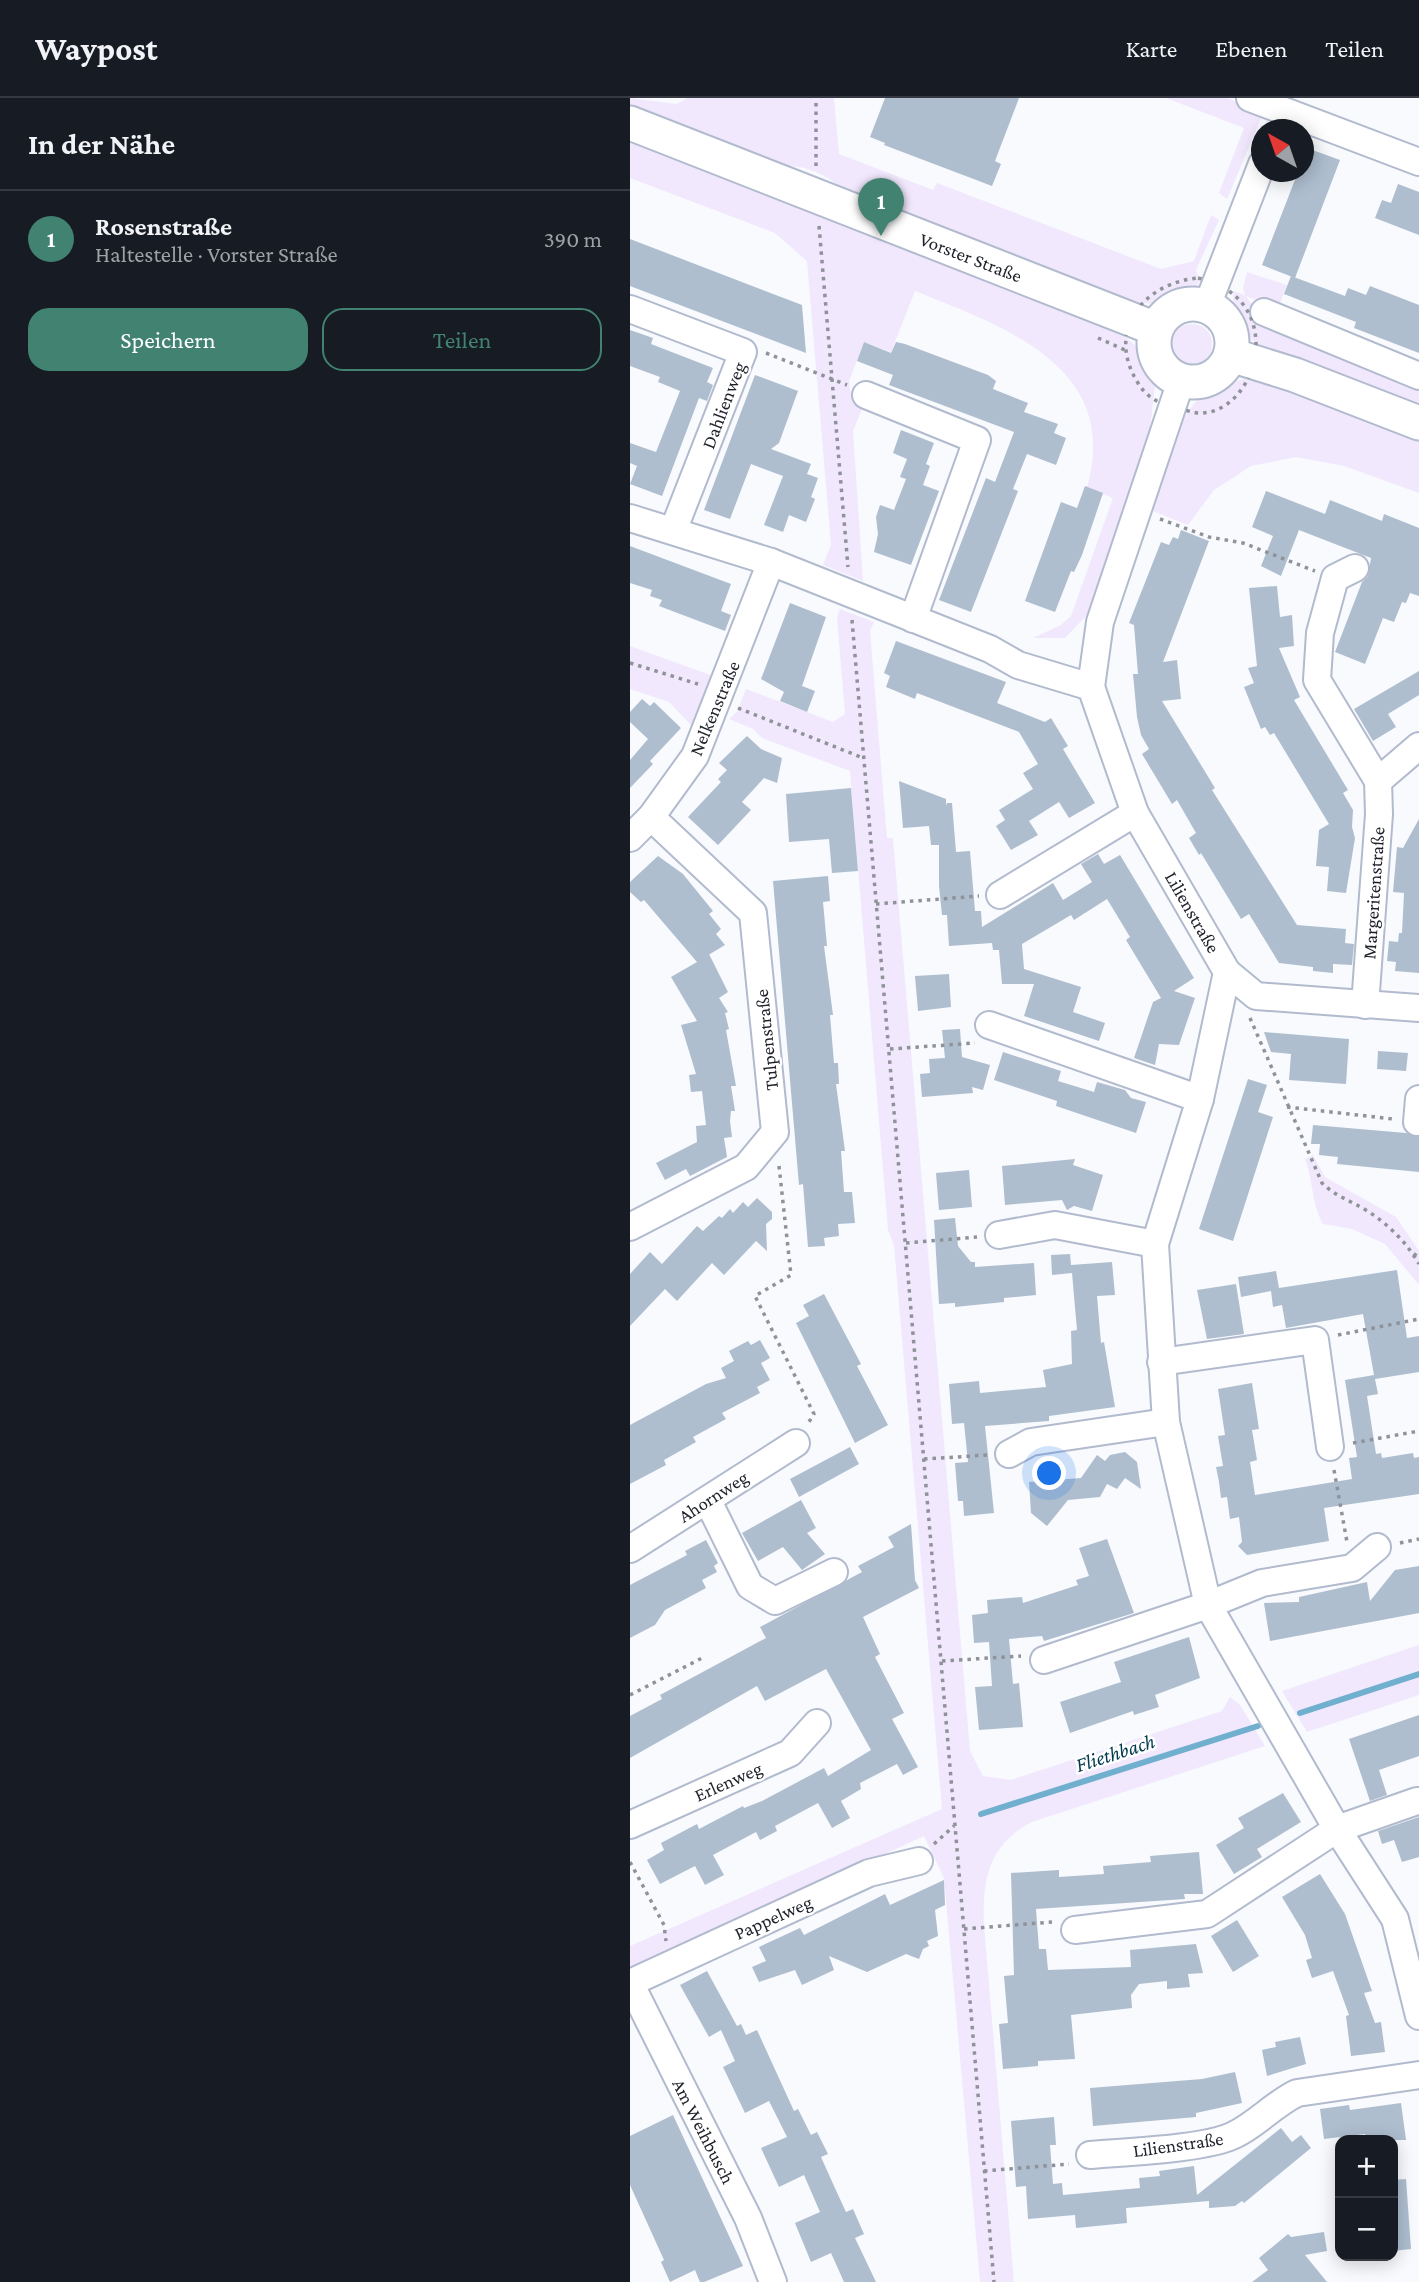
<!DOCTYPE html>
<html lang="de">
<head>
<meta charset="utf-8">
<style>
	body { margin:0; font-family:"Crimson Pro",serif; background:#242831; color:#f1f3f6 }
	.controls { position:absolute; right:21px; bottom:21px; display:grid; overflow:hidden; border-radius:14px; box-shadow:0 4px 18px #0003 }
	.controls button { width:63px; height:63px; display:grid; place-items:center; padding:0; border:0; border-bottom:2px solid #363941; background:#171b24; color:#f1f3f6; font:35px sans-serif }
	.compass { position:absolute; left:621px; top:21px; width:63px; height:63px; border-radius:50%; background:#171b24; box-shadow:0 4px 18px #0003; rotate:320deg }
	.you { position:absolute; left:420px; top:1376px; width:24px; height:24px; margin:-18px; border:5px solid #fff; border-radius:50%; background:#1a73e8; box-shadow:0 0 0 10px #1a73e833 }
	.badge { display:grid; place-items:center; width:46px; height:46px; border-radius:50%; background:#418271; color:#fff; font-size:23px; font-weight:700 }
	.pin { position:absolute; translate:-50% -58px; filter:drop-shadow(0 2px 4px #0008) }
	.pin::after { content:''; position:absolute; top:37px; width:24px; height:21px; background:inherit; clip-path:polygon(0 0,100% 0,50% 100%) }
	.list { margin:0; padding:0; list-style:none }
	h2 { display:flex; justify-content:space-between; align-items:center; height:91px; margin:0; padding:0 28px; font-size:30px }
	h2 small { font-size:23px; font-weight:400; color:#9ea1a6 }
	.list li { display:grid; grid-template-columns:46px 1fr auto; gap:21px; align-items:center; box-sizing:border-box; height:98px; padding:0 28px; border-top:2px solid #363941 }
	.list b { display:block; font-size:26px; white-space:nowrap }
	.list p { margin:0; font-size:23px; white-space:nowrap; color:#9ea1a6 }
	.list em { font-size:23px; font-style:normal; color:#9ea1a6 }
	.actions { display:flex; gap:14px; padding:21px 28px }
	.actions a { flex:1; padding:16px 0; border:2px solid #418271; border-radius:21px; text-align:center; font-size:24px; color:#418271 }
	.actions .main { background:#418271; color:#fff }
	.map { position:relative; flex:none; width:789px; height:2184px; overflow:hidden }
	header { display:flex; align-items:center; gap:42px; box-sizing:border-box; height:98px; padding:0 35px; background:#171b24; border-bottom:2px solid #363941 }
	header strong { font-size:33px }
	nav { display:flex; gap:38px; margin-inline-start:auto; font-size:24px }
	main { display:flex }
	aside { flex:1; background:#171b24 }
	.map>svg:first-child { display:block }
	.green { fill:#f1e8fd }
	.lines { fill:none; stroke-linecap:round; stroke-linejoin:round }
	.stream { stroke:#70afce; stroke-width:6 }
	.building { fill:#aebecf }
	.minor-casing { stroke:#b2bace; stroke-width:30 }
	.major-casing { stroke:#b2bace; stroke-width:37 }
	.path { stroke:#8f9298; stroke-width:3.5; stroke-dasharray:3.5 5; stroke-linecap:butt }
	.minor { stroke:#fff; stroke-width:26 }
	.major { stroke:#fff; stroke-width:33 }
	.labels { text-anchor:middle; stroke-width:5; stroke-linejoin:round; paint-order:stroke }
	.street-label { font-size:19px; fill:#1e2129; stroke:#fff }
	.water-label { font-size:21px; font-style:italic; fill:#003a4f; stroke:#fff }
</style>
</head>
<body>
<header>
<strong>Waypost</strong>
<nav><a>Karte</a><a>Ebenen</a><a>Teilen</a></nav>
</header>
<main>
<aside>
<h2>In der Nähe<small></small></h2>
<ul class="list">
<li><span class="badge">1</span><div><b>Rosenstraße</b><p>Haltestelle · Vorster Straße</p></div><em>390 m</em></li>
</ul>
<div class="actions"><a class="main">Speichern</a><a>Teilen</a></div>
</aside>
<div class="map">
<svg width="789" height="2184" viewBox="0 0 789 2184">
	<rect width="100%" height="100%" fill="#f8fafe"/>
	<!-- green -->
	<g class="green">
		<path d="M0 0 47 6 57 0H204L209 56 303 92 307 85 531 171 564 163 581 117 589 122 566 172 570 183C549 212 516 208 486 200L210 89C197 77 176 68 158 68L0 7Z"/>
		<path d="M536 0H597L629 12 632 18 597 101 589 95 614 30Z"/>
		<path d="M0 38 431 206 492 237 510 251 526 279 518 349 457 517 435 540H403L431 527 441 518 483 400 457 389C492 268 372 228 285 193L261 254 234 244 219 283 221 299 235 304 223 333 233 483 193 467 201 447 177 163 145 135 0 80Z"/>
		<path d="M617 174 657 187 648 211 616 198 626 213 789 287V314L630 248C606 230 603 224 603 193L615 197 613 190Z"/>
		<circle cx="562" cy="246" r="20"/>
		<path d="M615 281 649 288 789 336V395L714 368 666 359 621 368 584 392 558 427 520 412C533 376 543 321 574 296 585 286 601 284 615 281Z"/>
		<path d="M210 511 244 524 240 533 257 740H263L340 1653 353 1678 381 1682 592 1613 600 1599 610 1607 635 1648 402 1724C359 1746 352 1781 354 1827L384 2184H350L314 1780 294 1738 0 1874V1848L312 1711 264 1147 258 1132 220 673 132 640 123 631 99 621 107 614 116 591 203 624 215 616 207 520Z"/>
		<path d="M0 548 83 578 62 628 39 604 0 591Z"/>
		<path d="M683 1057 695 1079 766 1119 789 1153V1187L755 1146 722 1131 693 1126C682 1107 683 1082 675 1061Z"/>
		<path d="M789 1547V1597L677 1634 652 1593Z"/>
	</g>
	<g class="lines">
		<!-- stream -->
		<g class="stream">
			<path d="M670 1615 789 1576"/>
			<path d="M351 1716 628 1628"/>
		</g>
	</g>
	<!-- building -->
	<g class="building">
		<path d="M255 0H389L365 63 371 66 362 88 254 47 255 45 240 39Z"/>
		<path d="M677 50 710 62 665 180 632 167 668 74H674Z"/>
		<path d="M768 86 789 94V137L745 120 752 102 761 105Z"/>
		<path d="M0 141 172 207 176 255 0 188Z"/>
		<path d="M661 178 715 198 718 190 736 197 740 188 789 207V255L724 230 726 224 654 196Z"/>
		<path d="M0 232 23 240 21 246 83 270 77 284 83 287 77 303 69 300 32 398 0 386 7 368 0 365V345L26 354 50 293 28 284 30 279 0 268Z"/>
		<path d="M234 244 261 255 266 244 275 246 358 277 366 283 363 291 398 305 394 314 428 326 424 335 436 340 426 367 397 356 383 391 388 393 341 514 309 502 356 380 365 384 384 334 259 287 263 277 227 263Z"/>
		<path d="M125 277 168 293 149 345 141 351 181 366 177 376 188 380 181 399 185 401 176 424 159 417 153 434 134 427 153 378 121 366 100 421 74 412Z"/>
		<path d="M271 332 304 345 296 366 300 368 293 387 309 393 281 467 244 454 248 436 246 419 250 407 264 412 276 381 270 379 277 361 263 355Z"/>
		<path d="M455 388 473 395 452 457 444 474 441 473 425 514 395 503 431 404 447 410Z"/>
		<path d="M636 393 695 416 700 402 752 423 754 416 789 430V498L780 495 776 505 772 504 764 524 753 520 735 566 705 554 732 484 738 478 741 460 669 432 651 478 631 468 643 438 622 429Z"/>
		<path d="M551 432 579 443 533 564 547 562 551 601 532 603 585 690 582 692 667 827 716 831 715 845 724 846 722 867 703 866V875L683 873V869L649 865 619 816 611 821 571 755 569 757 559 740 566 735 547 702 542 706 512 656 519 651 511 637 507 619 503 576H508L504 527 499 525 531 444 539 447 543 439 548 441Z"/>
		<path d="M0 448 101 486 91 513 101 517 95 533 29 508 32 502 20 498 22 492 0 485Z"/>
		<path d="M647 488 650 519 662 517 664 548 649 550 670 599 664 602 718 692 713 695 723 712 722 729 725 740 716 795 697 793 699 769 686 768 689 732 699 726 644 635 640 637 635 629 631 631 614 589 624 585 618 570 627 568 619 490Z"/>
		<path d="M160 505 196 519 172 588 185 593 177 614 150 603 154 594 131 581Z"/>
		<path d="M266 543 376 584 367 605 415 624 421 620 438 648 433 651 465 705 439 720 429 704 399 723 408 737 381 752 366 728 375 722 369 712 403 691 393 675 408 666 389 634 287 595 285 601 256 589 260 578 254 575Z"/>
		<path d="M789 573V597L758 616 766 629 743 643 724 611Z"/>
		<path d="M12 601 20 608 24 604 51 630 20 663 23 666 0 690V662L18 641 0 624V614Z"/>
		<path d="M117 638 131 651 152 660 147 685 134 680 112 704 121 712 88 747 58 719 91 684 88 681 97 672 89 665Z"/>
		<path d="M269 683 316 701V708L317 705H322L326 754 340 753 345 813H351L352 829 423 785 433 802 462 784 451 766 468 756 474 766 490 757 564 880 544 893 565 900 549 947 529 946 525 967 504 960 523 904 531 900 496 842 500 839 477 801 444 822 441 817 392 846 394 871 451 889 443 914 475 925 469 943 394 918 404 886H372L369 852H363L362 845 319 848 317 817H312L309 788V747H301L299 728 273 730Z"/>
		<path d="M221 690 228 773 202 775 199 741 159 744 156 696Z"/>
		<path d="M789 721V875L765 873 766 864 757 863 759 843 768 844 769 835H772L774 795 763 794 767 749 773 750Z"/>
		<path d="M28 758 53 776 83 813 79 816 91 831 86 836 95 847 70 862 79 856 98 894 89 900 98 914 95 915 99 931 96 932 106 988H101L105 1013H101L100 1023 102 1039 94 1040 97 1059 60 1078 56 1071 35 1082 26 1065 67 1044 66 1028 76 1027 72 993 61 994 59 977 66 976 51 927 67 923 41 879 67 864 14 802 11 804 0 794V784Z"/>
		<path d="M198 778 200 803 193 804 197 848H194L203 917H200L204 965H208L209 986H206L215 1053H211L214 1094H222L225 1125 208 1126 209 1138 194 1140 195 1148 178 1149 173 1086 169 1087 143 783Z"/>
		<path d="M319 876 321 909 288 913 285 878Z"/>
		<path d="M330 931 332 959 360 967 353 992 342 989 343 995 292 999 290 976 300 975 299 961 315 960 312 932Z"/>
		<path d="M634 934 719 941 716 986 659 982 661 956 641 954Z"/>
		<path d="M748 953 778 955 776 973 747 971Z"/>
		<path d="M373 954 431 973 428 983 464 994 467 984 495 992 501 1000 516 1004 506 1035 426 1008 427 1003 364 982Z"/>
		<path d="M618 981 637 987 628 1014 643 1019 603 1143 569 1131Z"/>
		<path d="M683 1027 776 1035 789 1039V1074L707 1066 708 1059 689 1057 690 1046H681Z"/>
		<path d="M445 1061 443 1067 473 1077 462 1113 444 1108 437 1112 432 1102 375 1107 372 1068Z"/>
		<path d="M339 1072 342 1109 309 1112 306 1075Z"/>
		<path d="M127 1100 142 1114V1121L136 1126 137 1153 126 1143 94 1177 82 1165 47 1203 35 1191 0 1228V1176L20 1154 32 1166 67 1128 73 1133 89 1118 92 1120 100 1111 103 1115 113 1104 118 1109Z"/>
		<path d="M325 1120 328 1148 341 1164H345V1169L404 1165 406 1197 374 1200V1204L325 1209V1205L309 1206 304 1122Z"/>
		<path d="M440 1156 441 1167 482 1164 485 1197 467 1198 471 1245 474 1244 485 1309 419 1318V1323L355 1328 364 1415 334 1418 333 1403H328L325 1365 338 1364 334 1325 322 1326 319 1286 349 1283 350 1295 416 1289 413 1272 442 1266 441 1233 447 1232 442 1175 422 1177 421 1157Z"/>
		<path d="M767 1172 777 1240 789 1238V1274L745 1281 748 1296 737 1298 746 1356 751 1355 752 1360 783 1355 784 1360 789 1359V1396L694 1410 699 1443 617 1457 608 1448 612 1444 609 1419 600 1421 597 1399 591 1400 589 1384 586 1369 593 1368 588 1338 595 1337 588 1291 622 1285 629 1331 622 1332 627 1362 620 1364 625 1397 722 1381 719 1360 727 1359 715 1282 744 1277 733 1216 656 1230 652 1207 643 1209 641 1193 611 1199 608 1179 646 1173 649 1190Z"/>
		<path d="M606 1186 614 1236 577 1241 567 1192Z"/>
		<path d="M194 1196 231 1266 227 1268 258 1327 225 1345 166 1225 179 1218 173 1207Z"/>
		<path d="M130 1242 140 1260 131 1265 140 1282 127 1289 130 1295 92 1315 96 1321 63 1339 66 1344 34 1362 36 1367 0 1386V1327L76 1286 96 1280 91 1270 104 1263 99 1253 118 1243 121 1247Z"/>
		<path d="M220 1349 229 1366 169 1399 160 1381Z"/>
		<path d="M495 1354 507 1364 511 1391 495 1380 487 1391 477 1386 470 1399 438 1402 417 1428 401 1415 399 1384 451 1380 467 1357 475 1363 480 1357Z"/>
		<path d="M171 1402 186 1430 177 1435 195 1456 172 1472 153 1449 128 1463 112 1435Z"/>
		<path d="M281 1426 285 1482 289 1490 233 1519 250 1556 245 1559 274 1615 262 1621 288 1669 273 1677 267 1666 230 1685 231 1691 211 1703 220 1720 202 1730 188 1705 145 1728 147 1733 130 1742 126 1734 83 1757 94 1777 75 1787 65 1768 30 1786 17 1762 34 1752 31 1745 67 1726 69 1731 113 1708 114 1710 132 1703 194 1670 198 1678 241 1652 196 1571 135 1603 127 1588 0 1660V1618L32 1601 30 1597 136 1540 130 1529 232 1474 228 1468 264 1449 258 1439Z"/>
		<path d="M477 1441 504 1515 414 1543 412 1538 379 1541 383 1586 389 1585 393 1629 349 1632 345 1589 362 1588 359 1544 344 1545 342 1517 358 1515 357 1502 392 1499 393 1505 448 1487 446 1482 459 1478 449 1450Z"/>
		<path d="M76 1442 88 1465 84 1468 87 1474 72 1482 76 1490 35 1512 25 1527 0 1540V1487L57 1457 55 1453Z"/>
		<path d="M789 1468V1515L640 1543 634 1505 669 1504V1499L737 1484 740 1503 765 1472Z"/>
		<path d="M559 1539 570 1580 525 1597 529 1609 504 1617 503 1613 440 1635 430 1604 491 1584 484 1564Z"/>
		<path d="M789 1617V1658L749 1672 757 1697 740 1703 719 1641Z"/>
		<path d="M653 1695 671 1724 627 1751 632 1759 604 1776 586 1747 614 1730 608 1720Z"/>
		<path d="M789 1719V1759L772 1764 764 1742 752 1746 748 1733Z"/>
		<path d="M569 1754 573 1796H554L555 1801 406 1811 409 1851H416L418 1872 501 1869 500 1852 566 1846 573 1875 558 1876 560 1889 537 1891V1883L509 1886 501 1897 502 1910 441 1917 445 1961 408 1963V1968L373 1971 369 1926 378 1925 374 1878 384 1877 381 1775 429 1772V1779L474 1776 473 1768 521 1764 520 1758Z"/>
		<path d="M690 1776 715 1816 742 1893 734 1895 745 1925 751 1924 755 1954 721 1958 716 1918 719 1917 703 1873 682 1880 676 1862 682 1860 675 1837 652 1799Z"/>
		<path d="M314 1782 315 1807 305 1812 308 1838 297 1843 299 1848 293 1851 289 1861 276 1856 237 1874 199 1858 204 1872 172 1887 165 1872 129 1884 122 1869 136 1863 129 1849 170 1830 174 1837 255 1796 260 1807Z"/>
		<path d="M607 1822 629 1858 603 1874 581 1838Z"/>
		<path d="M77 1873 107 1928 111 1926 116 1937 127 1932 164 2013 168 2011 181 2037 187 2034 198 2056 191 2059 204 2088 216 2114 223 2111 234 2136 225 2140 246 2184H214L201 2155 181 2164 165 2125 190 2114 174 2077 149 2089 131 2050 157 2039 139 2003 115 2015 93 1969 105 1963 91 1932 79 1939 50 1887Z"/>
		<path d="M670 1939 676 1966 637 1978 632 1952 646 1949 645 1944Z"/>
		<path d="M605 1974 612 2005 566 2015V2019L463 2028 460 1990 572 1981Z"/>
		<path d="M771 2005 776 2042H736L735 2036 694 2041 690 2011 719 2007 720 2012Z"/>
		<path d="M43 2017 113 2168 74 2184H70L65 2172 40 2184 31 2164 34 2162 0 2087V2038Z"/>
		<path d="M424 2019 426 2047H420L423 2086 432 2085 433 2097 510 2090 509 2080 530 2078 529 2073 564 2068 567 2097 651 2030 662 2044 671 2037 681 2050 614 2105 612 2103 605 2108 579 2110V2103L496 2110 497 2125 446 2130 445 2117 398 2121 396 2088 386 2089 381 2023Z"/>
		<path d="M776 2081 781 2151 763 2153V2082Z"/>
		<path d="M694 2134 697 2153 675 2157 697 2184H622L638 2172 629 2160 658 2136 661 2139Z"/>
	</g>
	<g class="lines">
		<!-- minor casing -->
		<g class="minor-casing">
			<g id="minor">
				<path d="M620 0 789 64"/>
				<path d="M577 208 632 66"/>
				<path d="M0 211 113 254 43 433"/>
				<path d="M634 214 789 278"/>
				<path d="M236 297 347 342 283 521"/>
				<path d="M0 420 141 464 360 551 388 567 461 589 470 524 551 283"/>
				<path d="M725 470 705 480 690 535 687 582 748 683 749 716 735 907"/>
				<path d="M461 589 505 715 597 874 570 1001 525 1146 536 1324 578 1507 707 1731 765 1821 789 1918"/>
				<path d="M748 683 789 648"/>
				<path d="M0 740 21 719 65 658 141 464"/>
				<path d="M370 797 505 715"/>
				<path d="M597 874 626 898 789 910"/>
				<path d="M359 927 570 1001"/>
				<path d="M787 1024 789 1001"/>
				<path d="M0 1129 116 1069 145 1034 123 815 21 719"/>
				<path d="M369 1137 425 1127 525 1146"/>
				<path d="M531 1264 685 1242 700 1349"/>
				<path d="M379 1356 401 1344 536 1324"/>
				<path d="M78 1403 120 1488 145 1503 204 1474"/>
				<path d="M0 1451 166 1345"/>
				<path d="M414 1562 578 1507 632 1485 722 1470 747 1449"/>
				<path d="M0 1727 160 1655 187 1625"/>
				<path d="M445 1832 577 1816 707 1731 787 1703"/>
				<path d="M0 1885 118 2120 143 2184"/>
				<path d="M0 1885 239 1775 289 1763"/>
				<path d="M460 2057C494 2054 577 2051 604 2037 627 2026 644 2006 667 1995L789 1977"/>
			</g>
		</g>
		<!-- major casing -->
		<g class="major-casing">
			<g id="major">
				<path d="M0 25 526 231"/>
				<circle cx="563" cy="245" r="39"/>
				<path d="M601 257 665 277 789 325"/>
			</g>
		</g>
		<!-- path -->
		<g class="path">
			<path d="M186 68V0"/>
			<path d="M189 128 218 469"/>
			<path d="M568 180C662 201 627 319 567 315 560 314 553 311 546 310 530 306 517 300 508 285 475 233 513 185 568 180Z"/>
			<path d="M468 240 495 252"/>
			<path d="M136 255 217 287"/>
			<path d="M530 421 579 439 613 445 685 473"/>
			<path d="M222 522 364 2184"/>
			<path d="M0 565 68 586"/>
			<path d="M108 610 233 660"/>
			<path d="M246 806 349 798"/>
			<path d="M620 920 692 1085C706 1099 722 1103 739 1114 759 1127 777 1145 789 1166"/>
			<path d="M260 951 345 945"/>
			<path d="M657 1009 763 1021"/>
			<path d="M149 1068 161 1177 125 1198 184 1316 177 1327"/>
			<path d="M276 1145 347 1139"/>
			<path d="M784 1158 789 1152"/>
			<path d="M708 1237 789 1221"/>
			<path d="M723 1345 789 1333"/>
			<path d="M294 1361 358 1357"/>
			<path d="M704 1372 717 1444"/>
			<path d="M770 1445 789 1441"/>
			<path d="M312 1563 391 1558"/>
			<path d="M0 1597 74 1559"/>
			<path d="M304 1746 324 1728"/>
			<path d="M0 1764 34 1827 36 1843"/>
			<path d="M334 1831 422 1824"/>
			<path d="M354 2073 439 2066"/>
		</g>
		<!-- minor -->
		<use href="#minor" class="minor"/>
		<!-- major -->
		<use href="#major" class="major"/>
	</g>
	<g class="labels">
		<!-- street labels -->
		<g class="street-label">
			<text transform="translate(341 159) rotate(21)" y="7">Vorster Straße</text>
			<text transform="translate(93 307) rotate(-69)" y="7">Dahlienweg</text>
			<text transform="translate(84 610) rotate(-67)" y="7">Nelkenstraße</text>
			<text transform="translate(743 795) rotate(-86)" y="7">Margeritenstraße</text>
			<text transform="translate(563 814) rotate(60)" y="7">Lilienstraße</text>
			<text transform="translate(136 942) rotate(-96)" y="7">Tulpenstraße</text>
			<text transform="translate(83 1398) rotate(-33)" y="7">Ahornweg</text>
			<text transform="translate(98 1683) rotate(-24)" y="7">Erlenweg</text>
			<text transform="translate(143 1819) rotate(-24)" y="7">Pappelweg</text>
			<text transform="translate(74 2033) rotate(63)" y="7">Am Weihbusch</text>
			<text transform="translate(548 2046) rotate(-8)" y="7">Lilienstraße</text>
		</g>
		<!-- water labels -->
		<g class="water-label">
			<text transform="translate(485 1655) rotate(-18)" y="7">Fliethbach</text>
		</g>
	</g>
</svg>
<div class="controls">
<button>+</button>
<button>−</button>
</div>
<svg class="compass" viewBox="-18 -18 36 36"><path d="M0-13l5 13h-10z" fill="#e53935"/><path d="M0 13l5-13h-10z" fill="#9ea1a6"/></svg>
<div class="you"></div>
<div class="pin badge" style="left:251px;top:138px">1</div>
</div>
</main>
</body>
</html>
